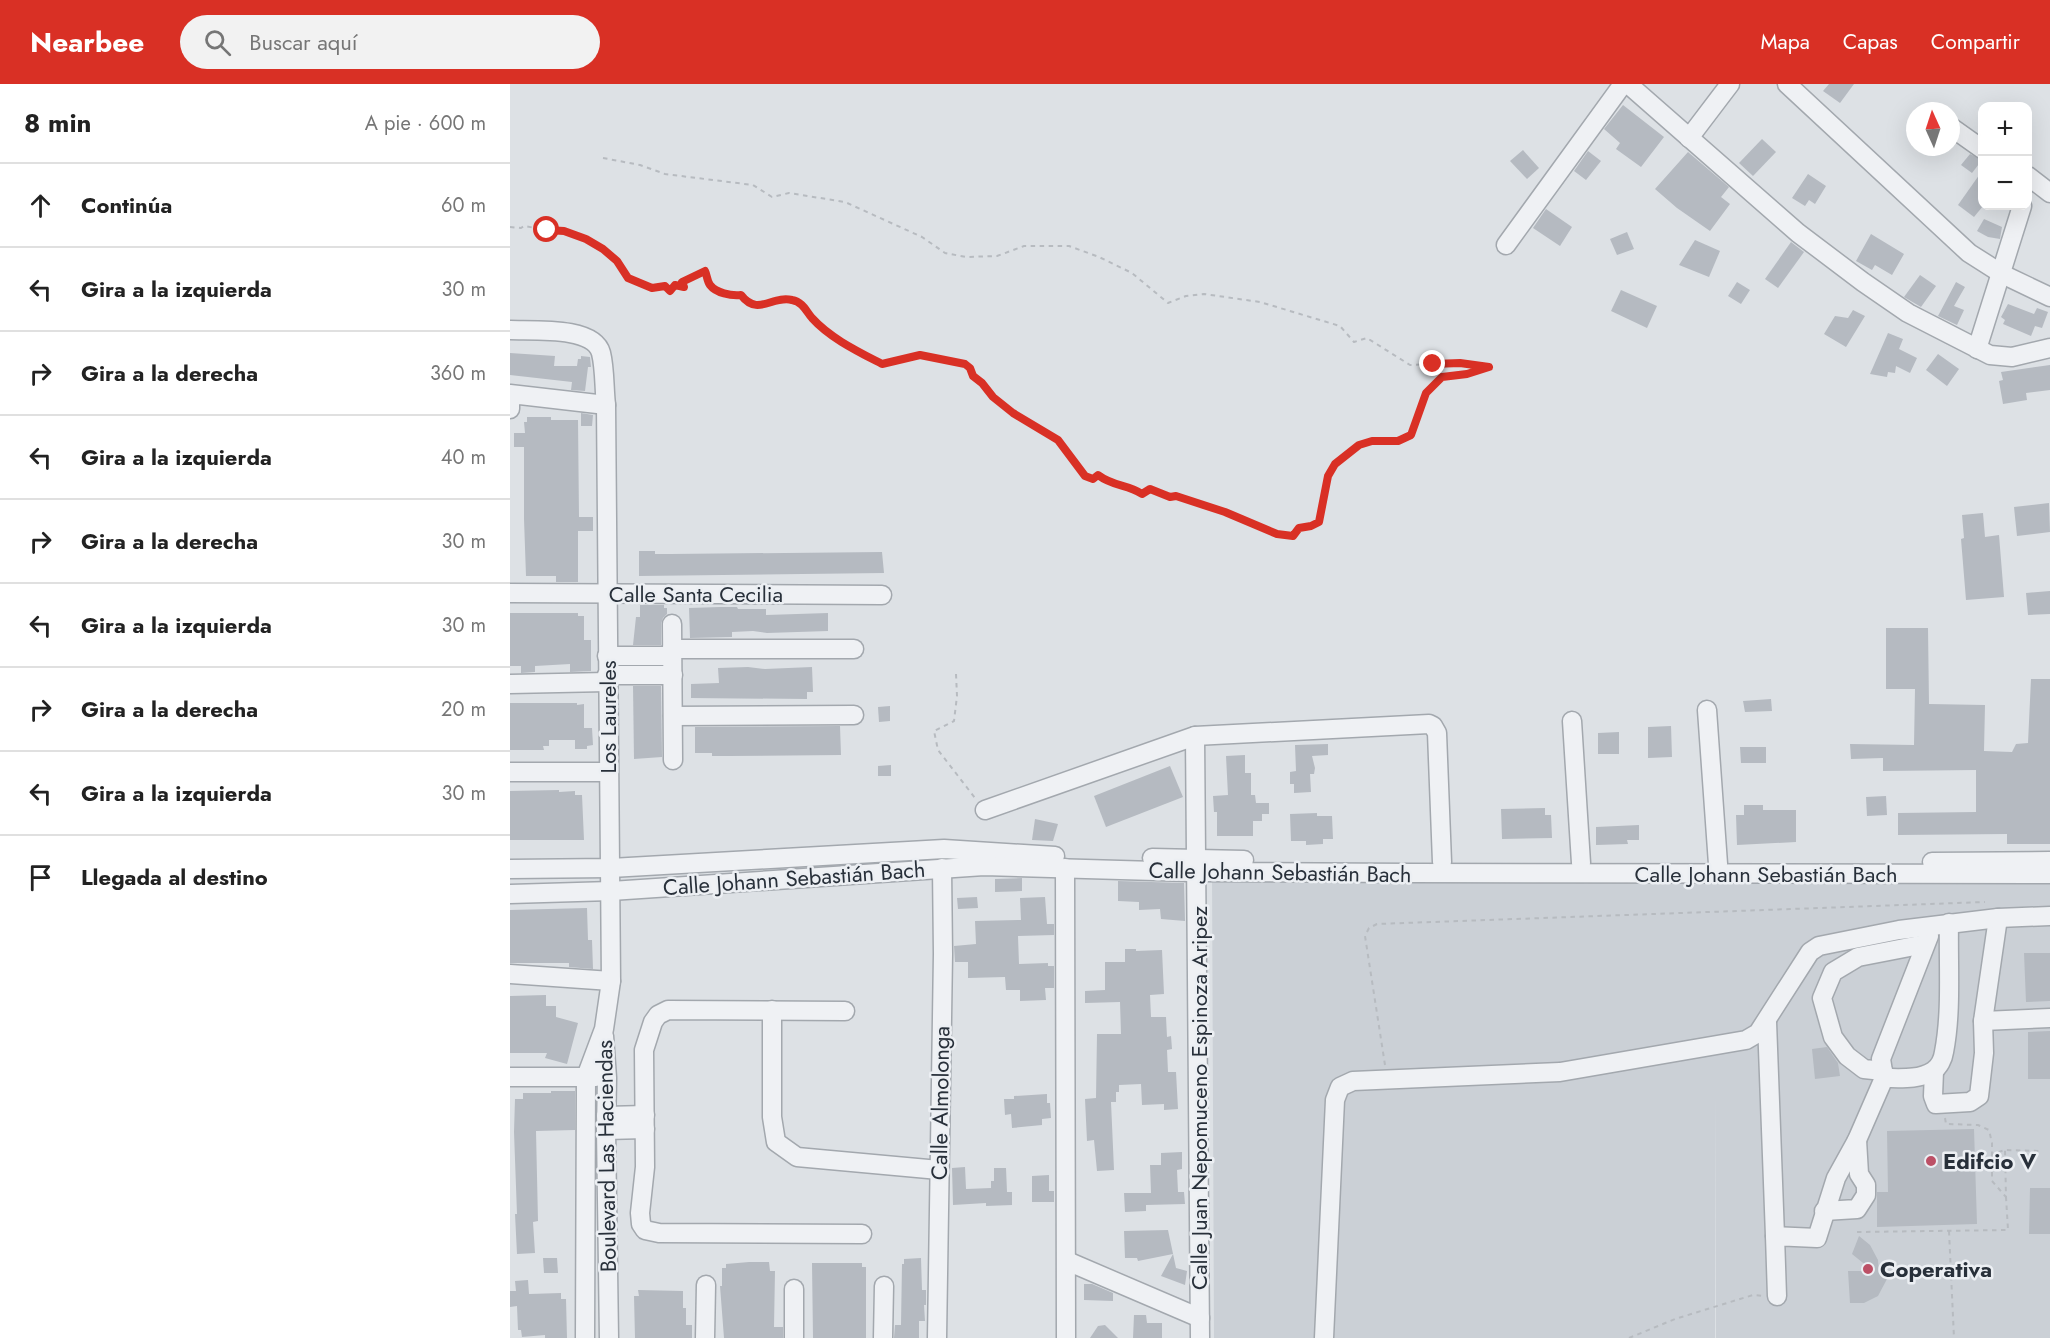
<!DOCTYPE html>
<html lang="es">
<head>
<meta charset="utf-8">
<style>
	body { margin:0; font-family:Jost,sans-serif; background:#f2f2f2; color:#222 }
	.controls { position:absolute; right:18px; top:18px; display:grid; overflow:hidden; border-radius:12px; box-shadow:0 6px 24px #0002 }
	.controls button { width:54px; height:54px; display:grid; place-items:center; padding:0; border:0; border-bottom:2px solid #e0e0e0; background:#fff; color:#222; font:30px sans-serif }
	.compass { position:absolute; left:1396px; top:18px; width:54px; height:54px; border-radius:50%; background:#fff; box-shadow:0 6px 24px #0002; rotate:357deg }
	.stop { position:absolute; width:18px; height:18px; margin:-14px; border:4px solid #d93025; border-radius:50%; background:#fff }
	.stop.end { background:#d93025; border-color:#fff; box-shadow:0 2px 6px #0008 }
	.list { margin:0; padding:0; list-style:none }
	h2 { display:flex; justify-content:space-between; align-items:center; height:78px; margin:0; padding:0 24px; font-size:26px }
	h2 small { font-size:20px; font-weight:400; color:#767676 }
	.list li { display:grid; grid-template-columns:39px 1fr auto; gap:18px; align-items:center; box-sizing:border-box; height:84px; padding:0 24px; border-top:2px solid #e0e0e0 }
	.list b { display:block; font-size:22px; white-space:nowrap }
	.list em { font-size:20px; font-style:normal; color:#767676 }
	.icon { flex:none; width:33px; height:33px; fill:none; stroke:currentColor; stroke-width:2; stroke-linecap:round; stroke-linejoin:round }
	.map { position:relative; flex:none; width:1540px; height:1254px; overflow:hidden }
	header { display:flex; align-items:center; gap:36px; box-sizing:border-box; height:84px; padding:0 30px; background:#d93025; color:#fff }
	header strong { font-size:28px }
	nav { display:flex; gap:33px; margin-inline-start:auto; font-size:21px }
	.search { width:420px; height:54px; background:#f2f2f2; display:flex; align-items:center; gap:15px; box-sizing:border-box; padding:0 21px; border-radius:33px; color:#767676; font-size:22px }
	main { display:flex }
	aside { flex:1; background:#fff }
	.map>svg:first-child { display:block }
	.built { fill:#cbd0d6 }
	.building { fill:#b5bac1 }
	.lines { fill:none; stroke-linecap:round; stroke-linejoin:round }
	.minor-casing { stroke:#a3a8ae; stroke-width:21 }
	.path { stroke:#b7bbc0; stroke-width:2; stroke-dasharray:4.5 4.5; stroke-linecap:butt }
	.minor { stroke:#eff1f4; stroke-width:18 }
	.route { stroke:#d93025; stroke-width:8 }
	.poi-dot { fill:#bc5066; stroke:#eceff3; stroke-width:2 }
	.labels { text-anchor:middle; stroke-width:5; stroke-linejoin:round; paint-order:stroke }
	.street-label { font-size:22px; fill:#28303a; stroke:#eceff3 }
	.poi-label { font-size:22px; font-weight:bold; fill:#28303a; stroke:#eceff3; text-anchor:start }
</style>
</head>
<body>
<header>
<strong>Nearbee</strong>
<div class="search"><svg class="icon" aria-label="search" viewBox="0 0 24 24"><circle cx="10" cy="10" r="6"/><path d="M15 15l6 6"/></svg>Buscar aquí</div>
<nav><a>Mapa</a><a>Capas</a><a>Compartir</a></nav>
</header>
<main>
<aside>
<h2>8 min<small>A pie · 600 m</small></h2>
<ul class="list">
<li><svg class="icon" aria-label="ahead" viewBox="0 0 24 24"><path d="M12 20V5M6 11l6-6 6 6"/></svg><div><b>Continúa</b></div><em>60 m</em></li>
<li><svg class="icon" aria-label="left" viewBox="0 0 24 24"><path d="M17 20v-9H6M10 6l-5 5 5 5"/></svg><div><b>Gira a la izquierda</b></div><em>30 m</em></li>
<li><svg class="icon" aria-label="right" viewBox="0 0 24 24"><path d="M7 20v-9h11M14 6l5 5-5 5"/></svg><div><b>Gira a la derecha</b></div><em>360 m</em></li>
<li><svg class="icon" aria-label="left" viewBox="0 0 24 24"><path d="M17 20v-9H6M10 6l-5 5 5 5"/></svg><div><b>Gira a la izquierda</b></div><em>40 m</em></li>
<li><svg class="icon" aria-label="right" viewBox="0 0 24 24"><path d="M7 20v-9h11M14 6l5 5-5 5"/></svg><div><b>Gira a la derecha</b></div><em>30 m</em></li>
<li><svg class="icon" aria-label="left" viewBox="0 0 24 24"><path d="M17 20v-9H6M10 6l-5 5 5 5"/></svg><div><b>Gira a la izquierda</b></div><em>30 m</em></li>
<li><svg class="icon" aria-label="right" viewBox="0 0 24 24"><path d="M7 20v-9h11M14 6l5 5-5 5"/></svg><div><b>Gira a la derecha</b></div><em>20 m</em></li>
<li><svg class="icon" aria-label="left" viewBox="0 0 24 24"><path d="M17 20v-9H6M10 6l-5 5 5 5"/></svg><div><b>Gira a la izquierda</b></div><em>30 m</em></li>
<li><svg class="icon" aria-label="arrive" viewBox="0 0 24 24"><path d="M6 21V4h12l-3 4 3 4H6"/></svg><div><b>Llegada al destino</b></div></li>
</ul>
</aside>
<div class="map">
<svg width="1540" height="1254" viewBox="0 0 1540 1254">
	<rect width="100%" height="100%" fill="#dde1e5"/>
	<!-- built -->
	<path class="built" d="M702 788 1540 790V1254H1206V1008L1205 1254H704Z"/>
	<!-- building -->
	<g class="building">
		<path d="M1319 0H1344L1330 19 1313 7Z"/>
		<path d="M1113 21 1154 53 1131 83 1106 65 1110 59 1094 45Z"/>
		<path d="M1252 55 1266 68 1243 92 1229 79Z"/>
		<path d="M1013 66 1029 84 1017 95 1000 77Z"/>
		<path d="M1078 67 1091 77 1076 96 1064 87Z"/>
		<path d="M1178 68 1219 103 1211 113 1220 120 1200 147 1167 124 1145 105Z"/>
		<path d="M1460 70 1472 76 1462 89 1451 81Z"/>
		<path d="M1472 87 1473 122 1464 133 1448 121Z"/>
		<path d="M1298 90 1316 102 1305 120 1299 116 1295 122 1282 114Z"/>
		<path d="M1036 125 1062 143 1050 162 1023 144Z"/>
		<path d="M1474 135 1492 143 1490 155 1478 153 1467 147Z"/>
		<path d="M1117 148 1124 165 1107 171 1100 155Z"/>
		<path d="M1361 150 1394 170 1382 191 1365 181 1362 186 1346 177Z"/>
		<path d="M1185 156 1210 167 1199 193 1169 181Z"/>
		<path d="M1281 158 1294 168 1268 204 1255 195Z"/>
		<path d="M1410 191 1426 202 1411 223 1394 213Z"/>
		<path d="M1227 198 1240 206 1231 220 1218 212Z"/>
		<path d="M1446 198 1455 203 1444 222 1454 226 1447 241 1428 232Z"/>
		<path d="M1111 206 1147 222 1137 244 1101 227Z"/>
		<path d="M1498 220 1524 230 1527 224 1538 228 1532 244 1525 242 1521 252 1493 240 1495 236 1491 233Z"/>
		<path d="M1343 226 1355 232 1336 263 1314 250 1325 232 1338 234Z"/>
		<path d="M1378 249 1393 255 1389 265 1407 274 1400 289 1386 282 1385 289 1378 288 1377 293 1360 290Z"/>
		<path d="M0 269 45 272 44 282H67L68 275H71V272L80 273 81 283H78L75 307 61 306 62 298 0 291Z"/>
		<path d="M1428 270 1449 285 1437 302 1416 286Z"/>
		<path d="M1540 281V306L1516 309 1517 316 1493 320 1489 297 1493 296 1491 288Z"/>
		<path d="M71 329 83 331 82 342H71Z"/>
		<path d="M17 333H41V336H68L69 433H83V447H68V498H46V492H16L14 435V363H4V349H15L14 338H17Z"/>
		<path d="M1539 419 1540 448 1507 452 1504 423Z"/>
		<path d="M1473 429 1475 453 1489 451 1494 513 1456 516 1451 455 1454 454 1452 431Z"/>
		<path d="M129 467H145V470H160L372 468 374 489 129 492Z"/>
		<path d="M1540 507V530L1518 531 1516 509Z"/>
		<path d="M130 521H154V524H157V530L153 534 151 540V561H123L126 533H130Z"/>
		<path d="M210 523H227L228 525H256V531L318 529V547L257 549 243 547 222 548V553L180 554 179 524Z"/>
		<path d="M0 529H68V532H74V556H81V587L60 588V580L25 582V588L11 589V582H0Z"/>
		<path d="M1376 544H1418L1419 620 1475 621 1474 667 1502 668 1506 660 1518 659 1521 595H1540V760H1497V750L1388 751V729L1466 728V686L1373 687V674L1341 675 1340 660 1404 661 1405 605H1376Z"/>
		<path d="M238 583 255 585 302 583 303 608H297V615L181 614V600L209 599 208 584Z"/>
		<path d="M123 602H151L152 673 124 675Z"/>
		<path d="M1261 615 1262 627 1235 628 1233 617Z"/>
		<path d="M0 619H67V621L74 620V644H82L83 661 77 662V665H65V656H39V662H33L34 666H0Z"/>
		<path d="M380 622V637L369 638 368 623Z"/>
		<path d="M330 642 331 671 218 672H202V669H185V643Z"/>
		<path d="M1161 642 1162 673 1138 674V643Z"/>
		<path d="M1109 648V670H1088V649Z"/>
		<path d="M818 660V671L802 672 805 684 804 690H800L801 708 784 709V700H780V688L786 687 785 661Z"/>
		<path d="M1230 663H1256V679H1231Z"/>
		<path d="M735 671V689H741V711H745L746 719H759V730H752V737H743V752H707V728H704L703 712 718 711 716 672Z"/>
		<path d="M381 681V692H368V682Z"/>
		<path d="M660 682 673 713 596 743 584 712Z"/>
		<path d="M49 706V708L65 707V711H72L74 756H0V707Z"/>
		<path d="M1376 712 1377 731 1357 732 1356 713Z"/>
		<path d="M1234 721H1253V726H1286V758L1227 761 1226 731H1234Z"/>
		<path d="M1035 724V731H1041L1042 754 992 755 991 725Z"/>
		<path d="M807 729V732H822L823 755H813V760L796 761V757H781L780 730Z"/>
		<path d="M525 735 548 740 543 757 522 756Z"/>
		<path d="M1129 741V756H1117L1118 760 1086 761V743Z"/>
		<path d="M512 794V807L485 808V795Z"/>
		<path d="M608 797 674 799 675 837 651 835 650 825 629 826V818L608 817Z"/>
		<path d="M467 813 468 824 448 825 447 814Z"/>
		<path d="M535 813 537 840H544V851L508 852 509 880 538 879V882H544V904H535L536 916 510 917V906H496L495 893 458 894V878H445L444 862 466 860 465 837 511 836 510 814Z"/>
		<path d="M77 824 78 856H82L83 885 59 883V879H0V826Z"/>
		<path d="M615 865H626V867L652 866 654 910 640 911 641 933H656L657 953 661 952 662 965 657 966 658 988H666L668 1025 654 1026V1020L632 1021 631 1000 609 1001V1008H606V1018H601L604 1086 587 1087 584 1056 577 1057 575 1015 586 1014 587 950H611L610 918 575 919V907L595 906V878H615Z"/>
		<path d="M1514 869H1540V917L1516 918Z"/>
		<path d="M36 911V922H46V933L68 939 57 980 35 974 37 969H0V912Z"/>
		<path d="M1540 947V995H1518V948Z"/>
		<path d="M1317 963 1328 979 1330 992 1305 995 1302 965Z"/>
		<path d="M41 1007H65V1046L26 1047 28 1137 23 1138 25 1169 7 1170 5 1130H7L4 1048 5 1015H13V1009H41Z"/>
		<path d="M537 1010V1019H540L541 1034 532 1035V1041L502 1044 501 1030 495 1031 494 1015H504V1012Z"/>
		<path d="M1464 1045 1467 1140 1367 1143V1108H1378L1377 1047Z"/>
		<path d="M672 1068V1085L667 1086 668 1108H674L675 1120 636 1121V1127L615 1128 614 1109H641L640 1081H651V1069Z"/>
		<path d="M455 1083 456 1105 481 1104V1097H484V1084H496L497 1108H502V1121L476 1122V1119L443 1121 442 1084Z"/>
		<path d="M539 1091V1107H544V1118H522V1092Z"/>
		<path d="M1520 1104H1540V1150H1519Z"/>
		<path d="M658 1146 666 1184 677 1187 675 1201 651 1192 663 1170 628 1177 627 1174H615L614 1147Z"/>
		<path d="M1349 1152 1360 1161 1368 1176 1369 1189 1377 1195 1368 1212 1354 1219H1340L1338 1187H1363L1342 1170Z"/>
		<path d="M33 1174H47L48 1189H34Z"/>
		<path d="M411 1174 412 1206H416V1221H414L415 1237H409V1254H384L385 1241H391L392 1180H394V1175Z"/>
		<path d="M239 1178H259L260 1187H265L264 1243H273V1254H214L210 1202H212V1184H216V1180Z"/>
		<path d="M302 1179H352V1183H356V1254H303Z"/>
		<path d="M18 1196 19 1210 51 1209V1215H56L57 1254H35V1251L12 1253 11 1246H8L7 1222 0 1223V1207H6L5 1197Z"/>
		<path d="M574 1200H582L603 1209V1217L574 1216Z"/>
		<path d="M128 1206 173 1207V1224H176V1241H182V1254H125L124 1212H129Z"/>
		<path d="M624 1231H636L637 1239H652V1254H623Z"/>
		<path d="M595 1241 608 1254H580L588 1242Z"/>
	</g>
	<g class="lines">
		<!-- minor casing -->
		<g class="minor-casing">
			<g id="minor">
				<path d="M1118 0 1288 149 1353 198 1398 229 1480 271 1502 273 1540 264"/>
				<path d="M1277 0 1459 169 1492 190 1540 213"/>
				<path d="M1441 43 1472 65"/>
				<path d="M1179 54 1220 0"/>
				<path d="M1518 92 1540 109"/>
				<path d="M996 161 1113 0"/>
				<path d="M0 246C23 247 84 242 91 269 95 285 94 304 96 321L101 897 94 945 76 993 75 1254"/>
				<path d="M1467 265 1512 122"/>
				<path d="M0 325V310L96 321"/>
				<path d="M0 509 372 511"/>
				<path d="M162 540 163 676"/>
				<path d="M162 565H344"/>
				<path d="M97 572H162"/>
				<path d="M97 591H163"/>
				<path d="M0 600 97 598"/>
				<path d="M1197 626 1208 780"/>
				<path d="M163 632 344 631"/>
				<path d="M1062 637 1071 779"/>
				<path d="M685 652 690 1254"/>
				<path d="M0 688H98"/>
				<path d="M475 726 685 652 919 640 923 642 927 649 932 778"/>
				<path d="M642 774 734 776"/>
				<path d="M1422 778 1540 777"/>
				<path d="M555 784 556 1254"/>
				<path d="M0 785 101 784 434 765 545 772"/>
				<path d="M0 810 101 807 474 782 680 788 903 789 1540 790"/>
				<path d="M0 890 101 897"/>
				<path d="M262 926V1033L266 1058 287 1073 429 1086"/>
				<path d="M335 927 158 926 148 931 143 938 134 966 135 1083 130 1129 131 1140 135 1146 149 1149 352 1150"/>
				<path d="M1473 937 1540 934"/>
				<path d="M1257 938 1265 1152"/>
				<path d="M94 952 97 994 96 1046 99 1254"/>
				<path d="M1373 987 1354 985 1337 972 1323 953 1312 914 1323 888 1348 873 1415 860"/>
				<path d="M1424 987 1423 1012 1426 1020 1460 1018 1469 1012 1474 969 1473 937 1488 834"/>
				<path d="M0 993H86"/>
				<path d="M1374 994 1371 975 1419 852"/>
				<path d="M96 1032 135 1031"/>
				<path d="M96 1046 135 1045"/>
				<path d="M1314 1127 1347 1125 1356 1111V1101L1349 1090 1347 1056"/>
				<path d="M557 1177 690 1234"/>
				<path d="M1267 1212 1265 1152 1307 1154 1326 1094 1347 1056 1374 994C1390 994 1409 996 1423 987 1429 983 1433 975 1434 968 1442 927 1438 880 1439 839"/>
				<path d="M195 1254 196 1201"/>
				<path d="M284 1254V1205"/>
				<path d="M373 1254 374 1202"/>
				<path d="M427 1254 433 870 432 784"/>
				<path d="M814 1254 825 1016 830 1003 843 997 1050 988 1236 956 1248 949 1300 868 1309 862 1389 846 1488 834 1540 832"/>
			</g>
		</g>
		<!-- path -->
		<g class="path">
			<path d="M93 74 130 81 155 90 243 101 262 113 279 109 335 118 412 153 435 169 456 173 487 172 514 162H559L589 173 622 189 658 219 676 212 694 210 750 218 830 242 844 258 857 254 900 281 950 279 976 283"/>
			<path d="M0 143 11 144 14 142 42 147 46 146C62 148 80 157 94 165 113 178 113 199 141 203 145 204 150 202 155 202L160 207 165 202 174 203 172 198 195 187C197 191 197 197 200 201 206 209 221 212 231 211 248 233 262 211 282 216 293 218 296 227 302 234 320 254 347 267 372 280L410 271 455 280 460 284 463 292 472 299 483 313 503 329 548 356 575 392 583 395 588 391C604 403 617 400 632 410L640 405 660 413 666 412 715 428 767 450 783 452 789 444 801 442 809 438 818 392 825 380 849 361 862 357H888L901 352 917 309 932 293 958 290 979 283"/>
			<path d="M446 590 447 612 444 637 424 647 428 666 465 714"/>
			<path d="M875 981 855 852 859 844 867 840 1475 818"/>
			<path d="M1435 1034 1436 1040 1468 1041 1479 1046 1482 1059V1070L1495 1066 1531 1067"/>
			<path d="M1482 1070V1097L1496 1113 1495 1066"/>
			<path d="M1439 1147 1444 1254"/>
			<path d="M1347 1148 1498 1146 1496 1113"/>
			<path d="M1119 1254 1165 1235 1243 1211 1253 1212"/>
		</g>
		<!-- minor -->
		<use href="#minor" class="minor"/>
	</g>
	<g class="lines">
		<!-- route -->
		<path class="route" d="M37 146 54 147 76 155 93 165 107 177 118 194 142 204 155 202 160 207 165 201 174 203 172 198 195 187C197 191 197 197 200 201 206 209 221 212 231 211 248 233 262 211 282 216 293 218 296 227 302 234 320 254 347 267 372 280L410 271 455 280 460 284 463 292 472 299 483 313 503 329 548 356 575 392 583 395 588 391C604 403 617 400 632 410L640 405 660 413 666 412 715 428 767 450 783 452 789 444 801 442 809 438 818 392 825 380 849 361 862 357H888L901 351 916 309 932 293 957 290 979 283 950 279 923 280"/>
	</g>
	<!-- markers -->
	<g class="poi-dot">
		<circle cx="1421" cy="1077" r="6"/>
		<circle cx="1358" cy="1185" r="6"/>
	</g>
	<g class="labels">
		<!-- street labels -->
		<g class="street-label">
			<text x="186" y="518">Calle Santa Cecilia</text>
			<text transform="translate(98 633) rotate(-90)" y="8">Los Laureles</text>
			<text transform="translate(770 788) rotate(1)" y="8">Calle Johann Sebastián Bach</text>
			<text x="1256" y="798">Calle Johann Sebastián Bach</text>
			<text transform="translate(284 794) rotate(-4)" y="8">Calle Johann Sebastián Bach</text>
			<text transform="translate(689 1014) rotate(-90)" y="8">Calle Juan Nepomuceno Espinoza Aripez</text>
			<text transform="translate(430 1019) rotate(-89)" y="8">Calle Almolonga</text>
			<text transform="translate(96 1072) rotate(-91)" y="8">Boulevard Las Haciendas</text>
		</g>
		<!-- poi labels -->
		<g class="poi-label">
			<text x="1433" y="1085">Edifcio V</text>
			<text x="1370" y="1193">Coperativa</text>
		</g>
	</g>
</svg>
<div class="controls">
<button>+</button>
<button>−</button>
</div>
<svg class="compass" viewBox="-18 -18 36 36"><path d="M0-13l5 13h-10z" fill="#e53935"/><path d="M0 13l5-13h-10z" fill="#767676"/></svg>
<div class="stop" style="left:37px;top:146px"></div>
<div class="stop end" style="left:923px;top:280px"></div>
</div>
</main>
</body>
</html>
